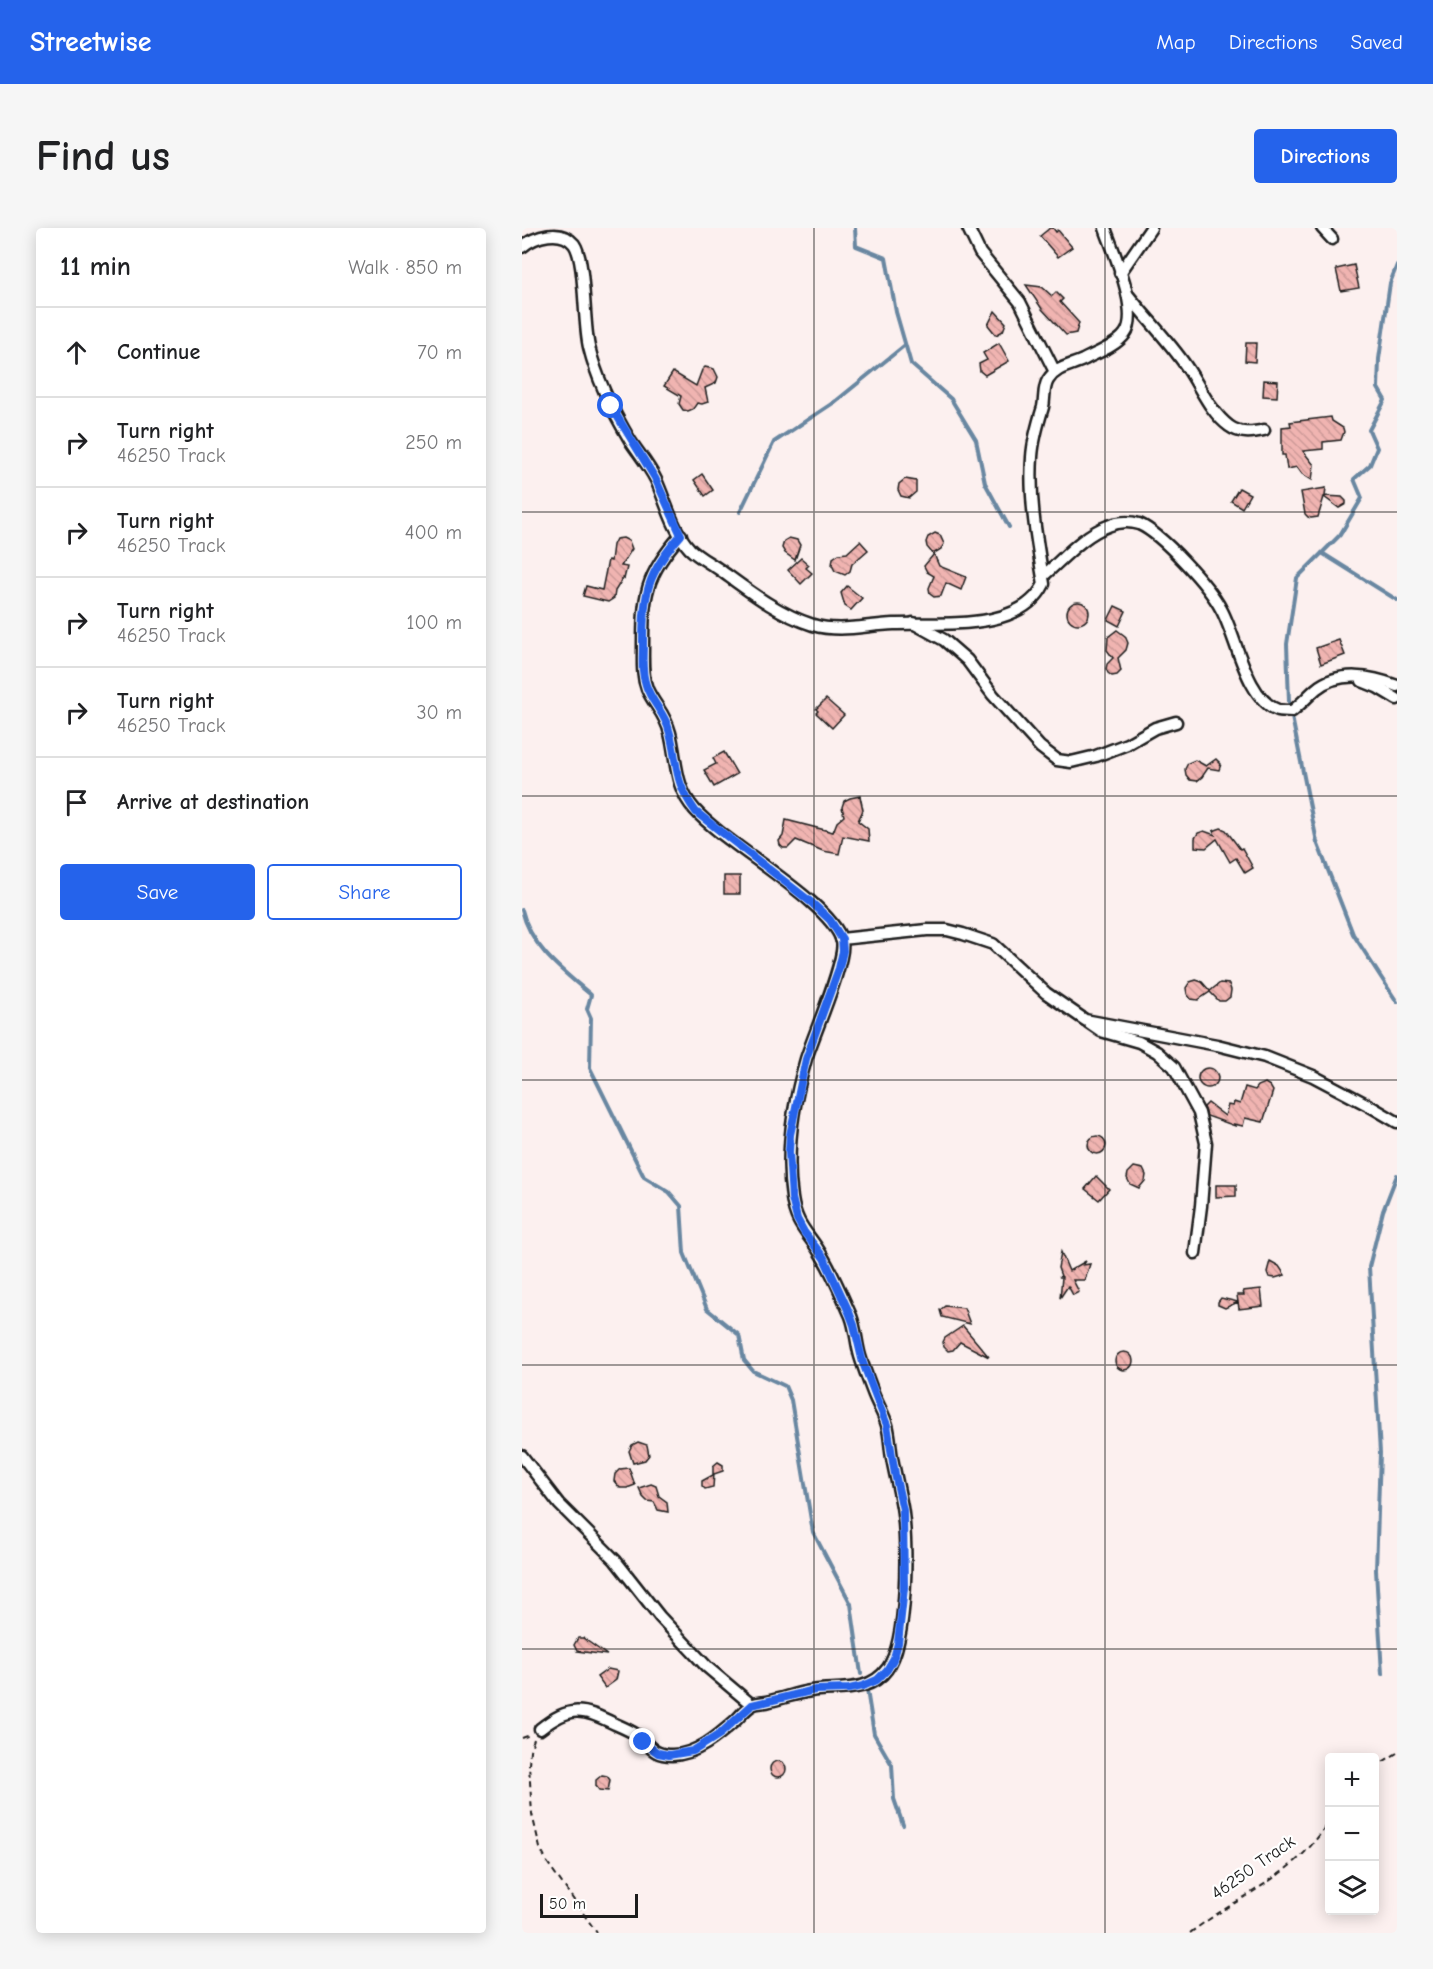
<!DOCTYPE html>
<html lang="en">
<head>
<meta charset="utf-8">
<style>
	body { margin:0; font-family:"Comic Neue",sans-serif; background:#f6f6f6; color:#202124 }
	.controls { position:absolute; right:18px; bottom:18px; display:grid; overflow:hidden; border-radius:6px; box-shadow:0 3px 15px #0003 }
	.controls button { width:54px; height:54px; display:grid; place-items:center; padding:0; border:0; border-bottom:2px solid #e0e0e0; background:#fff; color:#202124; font:30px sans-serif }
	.scale { position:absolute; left:18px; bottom:15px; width:98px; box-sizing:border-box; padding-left:6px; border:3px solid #1c1c1c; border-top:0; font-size:16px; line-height:21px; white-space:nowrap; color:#1c1c1c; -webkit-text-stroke:4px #fff; paint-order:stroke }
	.stop { position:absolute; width:18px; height:18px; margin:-14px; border:4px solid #2563eb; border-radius:50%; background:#fff }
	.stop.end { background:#2563eb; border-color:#fff; box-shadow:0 2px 6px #0008 }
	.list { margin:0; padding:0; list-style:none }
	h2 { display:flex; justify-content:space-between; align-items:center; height:78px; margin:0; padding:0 24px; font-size:26px }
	h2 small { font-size:20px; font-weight:400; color:#757577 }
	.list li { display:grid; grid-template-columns:39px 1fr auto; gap:18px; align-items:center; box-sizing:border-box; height:90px; padding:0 24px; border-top:2px solid #e0e0e0 }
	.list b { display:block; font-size:22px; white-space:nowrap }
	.list p { margin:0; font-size:20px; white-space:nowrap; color:#757577 }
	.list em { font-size:20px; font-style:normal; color:#757577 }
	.actions { display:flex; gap:12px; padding:18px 24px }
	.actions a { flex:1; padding:14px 0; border:2px solid #2563eb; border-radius:6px; text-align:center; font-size:21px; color:#2563eb }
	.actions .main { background:#2563eb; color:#fff }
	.icon { flex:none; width:33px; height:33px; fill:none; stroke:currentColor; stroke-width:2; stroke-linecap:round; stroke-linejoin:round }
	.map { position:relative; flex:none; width:875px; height:1705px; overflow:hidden; border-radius:6px }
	header { display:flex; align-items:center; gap:36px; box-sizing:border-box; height:84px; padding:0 30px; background:#2563eb; color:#fff }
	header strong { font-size:28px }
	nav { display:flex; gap:33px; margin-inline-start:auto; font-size:21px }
	.intro { display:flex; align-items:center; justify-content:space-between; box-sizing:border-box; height:144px; padding:0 36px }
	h1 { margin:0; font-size:42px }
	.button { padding:15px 27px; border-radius:6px; background:#2563eb; color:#fff; font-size:21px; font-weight:700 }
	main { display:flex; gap:36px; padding:0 36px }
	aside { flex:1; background:#fff; border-radius:6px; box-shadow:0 3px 15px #0003 }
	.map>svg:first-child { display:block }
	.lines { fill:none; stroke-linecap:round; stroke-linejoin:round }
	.stream { stroke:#6987a1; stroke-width:4 }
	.building { fill:url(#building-back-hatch); stroke:#1c1c1c; stroke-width:1.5 }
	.minor-casing { stroke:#1c1c1c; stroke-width:15 }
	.path { stroke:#1c1c1c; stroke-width:2; stroke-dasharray:6 4.5; stroke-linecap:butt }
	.minor { stroke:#fff; stroke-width:10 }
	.route { stroke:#2563eb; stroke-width:8 }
	.grid { fill:none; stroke:#1c1c1c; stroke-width:1.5; stroke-opacity:0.55 }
	.labels { text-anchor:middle; stroke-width:4.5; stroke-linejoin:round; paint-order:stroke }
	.street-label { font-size:18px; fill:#1c1c1c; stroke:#fff }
</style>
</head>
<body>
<header>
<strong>Streetwise</strong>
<nav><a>Map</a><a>Directions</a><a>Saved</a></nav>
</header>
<div class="intro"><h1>Find us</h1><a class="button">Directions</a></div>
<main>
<aside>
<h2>11 min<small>Walk · 850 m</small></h2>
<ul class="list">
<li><svg class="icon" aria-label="ahead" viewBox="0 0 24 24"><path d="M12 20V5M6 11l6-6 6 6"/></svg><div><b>Continue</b></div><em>70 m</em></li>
<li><svg class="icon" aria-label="right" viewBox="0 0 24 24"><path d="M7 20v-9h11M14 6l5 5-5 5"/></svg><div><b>Turn right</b><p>46250 Track</p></div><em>250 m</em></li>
<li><svg class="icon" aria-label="right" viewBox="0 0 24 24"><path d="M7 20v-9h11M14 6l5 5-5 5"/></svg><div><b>Turn right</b><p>46250 Track</p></div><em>400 m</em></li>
<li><svg class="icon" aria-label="right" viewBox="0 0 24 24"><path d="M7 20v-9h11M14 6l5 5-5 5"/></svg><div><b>Turn right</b><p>46250 Track</p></div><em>100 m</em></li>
<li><svg class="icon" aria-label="right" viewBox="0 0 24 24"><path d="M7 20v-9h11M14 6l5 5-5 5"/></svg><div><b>Turn right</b><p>46250 Track</p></div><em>30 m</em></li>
<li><svg class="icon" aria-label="arrive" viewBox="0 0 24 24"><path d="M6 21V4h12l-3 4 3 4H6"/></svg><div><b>Arrive at destination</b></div></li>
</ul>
<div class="actions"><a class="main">Save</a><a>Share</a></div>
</aside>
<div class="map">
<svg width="875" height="1705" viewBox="0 0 875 1705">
	<defs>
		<pattern id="building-back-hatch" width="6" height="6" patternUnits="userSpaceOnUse" patternTransform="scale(1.5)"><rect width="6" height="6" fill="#f0b4b1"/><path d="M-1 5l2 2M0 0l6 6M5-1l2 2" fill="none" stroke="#cd9a98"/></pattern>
	</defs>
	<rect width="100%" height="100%" fill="#fcf0ef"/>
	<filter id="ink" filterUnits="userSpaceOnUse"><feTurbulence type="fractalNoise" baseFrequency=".0167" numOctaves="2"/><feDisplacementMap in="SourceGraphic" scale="12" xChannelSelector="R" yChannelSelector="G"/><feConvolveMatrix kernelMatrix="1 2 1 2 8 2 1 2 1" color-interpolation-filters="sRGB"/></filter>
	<g filter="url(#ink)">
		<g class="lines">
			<!-- stream -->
			<g class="stream">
				<path d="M333 0 334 18 364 30 374 84 389 136 429 171 454 212 463 255 487 299"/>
				<path d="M875 37 868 55 857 131 856 160 863 172 847 202 855 220 848 237 832 251 840 270 818 307 775 350 765 416 767 474 795 614 831 706 875 774"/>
				<path d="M218 284 252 214 314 173 383 117"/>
				<path d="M800 325 875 372"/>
				<path d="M0 682C9 720 41 743 69 767L65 781 69 790 68 840 122 949 147 964 159 978 162 1025 185 1081 217 1107 222 1132 231 1143 263 1158 269 1172 291 1304 329 1376 339 1446"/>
				<path d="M860 1446 854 1342 858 1225 847 1039 861 983 875 947"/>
				<path d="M345 1462 352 1506 370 1537 372 1571 381 1597"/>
			</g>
		</g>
		<!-- building -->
		<g class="building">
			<path d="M528 0H531L534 4 536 2 550 19 536 29 518 8Z"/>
			<path d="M832 37 837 60 819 63 814 41Z"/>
			<path d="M504 57 520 59 530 68 534 64 541 71 538 74 557 95 554 105 544 107 520 81Z"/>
			<path d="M473 83 484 95 481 103 474 107 466 97Z"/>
			<path d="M477 115 487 133 463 147 458 143 457 136 465 132 461 125Z"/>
			<path d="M724 115H734L733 134 723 133Z"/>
			<path d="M183 139 192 141 196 149 194 155 183 160 186 174 180 176 175 175 171 181 166 183 161 182 157 176 159 168 142 158 151 144 174 158 180 142Z"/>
			<path d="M742 152 756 153 755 169 741 168Z"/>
			<path d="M809 189 810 193 821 200 822 204 819 212 801 214V221L781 223 792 237 790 252 780 246 775 239 765 241 763 227H760V199L769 198 768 194Z"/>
			<path d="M180 246 191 262 183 268 172 252Z"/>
			<path d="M383 251 394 253V264L387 270 379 268 376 262 377 256Z"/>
			<path d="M717 260 728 266 720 280 709 273Z"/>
			<path d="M804 260 803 268 820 269 824 273V276L817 280 802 269 796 289 789 290 786 289 783 286 779 264Z"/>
			<path d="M413 305 418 307 422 316 419 321 411 326 405 319 404 314 406 309Z"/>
			<path d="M101 310 107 313 110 321 99 338 105 339 102 351 101 350 93 363 92 370 86 374 61 368 64 358 80 362 86 332 89 333 91 317 94 311Z"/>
			<path d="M267 310 275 312 278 317 273 332 263 325 260 320 262 313Z"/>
			<path d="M338 313 346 322 330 336 328 343 323 347 313 343 310 337 311 330 317 326 325 325Z"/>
			<path d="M412 326 417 338 444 349 439 362 424 355 419 368 412 369 408 366 407 360 412 348 405 344 402 338Z"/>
			<path d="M279 330 287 337 284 340 290 345 279 356 266 342Z"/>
			<path d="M325 358 340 370 329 382 323 378 319 365Z"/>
			<circle cx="556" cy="385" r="11"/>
			<path d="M593 378 604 383 597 398 586 392Z"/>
			<path d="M595 402 603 408 606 415 604 422 596 430 599 443 595 447 590 448 586 445 584 441 585 436 591 430 585 422 586 409Z"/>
			<path d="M817 412 823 427 799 436 794 420Z"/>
			<path d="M304 471 322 487 310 500 294 485 296 483 294 481Z"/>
			<path d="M202 524 215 546 192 559 182 542 194 536 191 530Z"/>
			<path d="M694 531 699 536 697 542 686 540 680 549 675 553 668 552 664 547 663 541 666 535 673 532 684 538Z"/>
			<path d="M338 568 341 582 336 593 346 601 347 613 321 608 317 626 301 623 274 612 266 620H261L258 617 257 613 261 608 264 592 311 604 315 594 322 588 320 579 322 573 328 570Z"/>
			<path d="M699 600 704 602 718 621 720 620 731 640 723 645 714 630 708 634 695 611 684 620 673 619V610L676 605 682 603 693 607 691 603Z"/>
			<rect x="202" y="648" width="16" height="18"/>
			<path d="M674 752 680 754 688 763 698 755 707 756 709 762 708 769 703 773H697L688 764 676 772 669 771 665 766 664 760 668 754Z"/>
			<circle cx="686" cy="850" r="10"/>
			<path d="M743 855 748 858 751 863 741 894 723 890 721 898 712 896 713 898 685 888 682 879 686 875 703 888 706 877 711 878 712 874 718 876 723 859 733 862 736 858Z"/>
			<circle cx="575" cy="917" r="9"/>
			<path d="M612 939 621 941 624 947 623 953 617 960 608 956 605 950 606 945Z"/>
			<path d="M574 948 587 961 577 972 563 961Z"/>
			<path d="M694 957H714V968L694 969Z"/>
			<path d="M539 1024 547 1043 564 1033 561 1037 568 1036 563 1052H551L557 1064 551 1067 546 1058 538 1070 540 1049H537L539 1048 536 1040Z"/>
			<path d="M748 1033 757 1038 763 1047 753 1050 747 1049 745 1044Z"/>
			<path d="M739 1061 741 1078 717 1081 716 1074 703 1080 696 1077V1074L699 1070 716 1074 715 1067H722L721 1063Z"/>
			<path d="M423 1078 442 1080 448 1096 420 1089 418 1082Z"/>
			<path d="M441 1098 467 1129 438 1114 431 1122 426 1123 422 1119 421 1114 423 1110Z"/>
			<circle cx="602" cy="1133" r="9"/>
			<path d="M116 1214 125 1217 127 1227 123 1232 111 1235 107 1223 110 1217Z"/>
			<path d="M196 1234 201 1237V1243L192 1246 191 1259 183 1261 180 1258V1253L191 1247V1238Z"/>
			<path d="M107 1240 113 1257 105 1260H98L92 1253 93 1246 98 1241Z"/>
			<path d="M129 1256 134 1258 137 1268 145 1274 146 1284 136 1282 132 1274 125 1273 121 1269 117 1260Z"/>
			<path d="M56 1410H61L85 1427 55 1423 52 1417Z"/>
			<path d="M86 1441 96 1443 94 1452 83 1460 75 1449Z"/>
			<circle cx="256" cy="1541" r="8"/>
			<path d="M80 1547 85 1548 88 1552 86 1563 77 1562 74 1558V1552Z"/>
		</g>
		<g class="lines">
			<!-- minor casing -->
			<g class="minor-casing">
				<g id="minor">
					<path d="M446 0 458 25 498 74 533 144"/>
					<path d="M800 0 810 11"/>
					<path d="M0 19C13 8 39 0 52 16 64 33 61 94 67 119 75 152 91 184 109 214 117 226 127 238 134 252 144 274 151 303 168 321 176 329 188 335 198 342 227 363 256 386 291 397 318 405 344 397 372 396 417 394 498 405 522 356 515 314 507 272 510 229 511 212 516 195 521 179 523 170 521 160 526 152 534 139 548 138 561 132 574 125 594 118 603 106 619 85 591 23 583 0"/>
					<path d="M598 45 629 0"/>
					<path d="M606 67C625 91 647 113 664 138 678 158 688 184 707 198 718 206 729 205 742 202"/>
					<path d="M521 348C541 331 561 307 586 298 595 294 607 293 617 296 640 306 687 358 699 381 714 407 724 471 756 482 760 483 766 483 770 483 779 476 786 468 794 461 817 442 850 448 875 458"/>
					<path d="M391 395 422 412 445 432 471 467 518 519 535 532 549 534 574 528 605 516 633 500 654 494"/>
					<path d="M840 453 855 459 875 471"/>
					<path d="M319 711 405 702H425L441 706 471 716 524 765 563 792 695 817 743 829 791 848 846 877 875 894"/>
					<path d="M566 794 579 803 617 814 635 824 652 839 677 885 684 915 679 978 673 1025"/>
					<path d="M0 1228 37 1276 93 1332 138 1389 185 1439 230 1477"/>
					<path d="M18 1501C49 1477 60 1480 93 1496 100 1499 109 1503 115 1507 129 1518 130 1527 150 1527 174 1527 196 1508 214 1492 219 1487 225 1479 232 1476 237 1474 243 1475 248 1473 262 1470 275 1465 289 1463 315 1459 347 1466 365 1441 386 1414 386 1313 380 1279 377 1262 373 1246 370 1230 368 1219 368 1207 365 1197 362 1187 356 1177 352 1167 347 1154 342 1141 338 1128 334 1114 334 1101 329 1088 320 1068 311 1046 300 1028 288 1006 274 999 270 970 263 924 271 876 284 831 291 808 325 731 320 713 309 674 204 617 173 582 152 559 155 532 148 505 143 485 132 477 125 461 120 448 121 434 121 420 121 368 123 347 159 307"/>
				</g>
			</g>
			<!-- path -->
			<g class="path">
				<path d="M0 1510 8 1507"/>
				<path d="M12 1511 8 1522 7 1537 10 1586 18 1620 25 1634 75 1705"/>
				<path d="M852 1539 875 1525"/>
				<path d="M668 1705C703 1678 745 1659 778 1629 789 1619 798 1606 808 1594"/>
			</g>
			<!-- minor -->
			<use href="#minor" class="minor"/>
		</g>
	</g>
	<g class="lines" filter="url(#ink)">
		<!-- route -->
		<path class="route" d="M89 178 133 250 159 307C125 345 121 366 121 416 121 429 119 444 124 457 129 474 143 485 147 502 157 537 150 551 174 584L290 675 308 692 320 711 321 723 317 740 284 831 268 907 267 924 270 970 275 991 282 1004 302 1030 327 1084 332 1097 341 1135 365 1197 373 1246 381 1282 382 1360 376 1415 372 1430 365 1442 355 1452 341 1458 327 1461 293 1462 230 1477 198 1506 171 1523 147 1527 136 1525 121 1514"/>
	</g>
	<!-- grid -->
	<path class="grid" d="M292 0V1705M583 0V1705M0 284H875M0 568H875M0 852H875M0 1137H875M0 1421H875"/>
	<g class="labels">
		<!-- street labels -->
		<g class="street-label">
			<text transform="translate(731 1639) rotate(-35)" y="6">46250 Track</text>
		</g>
	</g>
</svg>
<div class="controls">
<button>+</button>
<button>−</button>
<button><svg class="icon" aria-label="layers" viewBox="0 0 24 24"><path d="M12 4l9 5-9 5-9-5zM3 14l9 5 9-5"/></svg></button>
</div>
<div class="scale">50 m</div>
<div class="stop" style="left:89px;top:178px"></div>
<div class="stop end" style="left:121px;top:1514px"></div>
</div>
</main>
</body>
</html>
